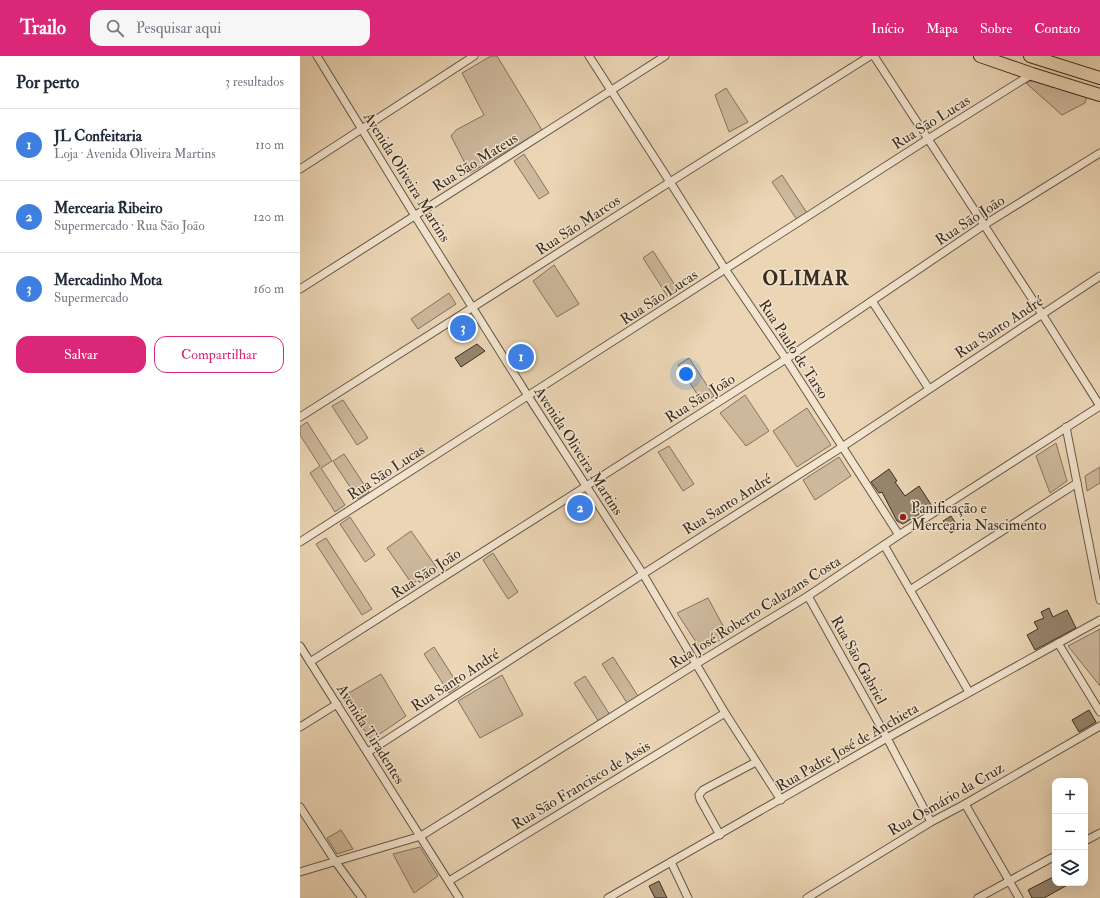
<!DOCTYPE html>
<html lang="pt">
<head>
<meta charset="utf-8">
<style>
	body { margin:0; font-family:"IM FELL Double Pica",serif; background:#f6f6f7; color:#1f2937 }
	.controls { position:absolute; right:12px; bottom:12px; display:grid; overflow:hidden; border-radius:8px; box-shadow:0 4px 16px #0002 }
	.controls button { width:36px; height:36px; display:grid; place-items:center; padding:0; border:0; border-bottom:1px solid #e0e1e3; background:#fff; color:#1f2937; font:20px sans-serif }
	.you { position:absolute; left:386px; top:318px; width:14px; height:14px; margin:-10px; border:3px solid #fff; border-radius:50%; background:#1a73e8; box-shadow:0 0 0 6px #1a73e833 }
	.badge { display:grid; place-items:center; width:26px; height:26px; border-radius:50%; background:#db2777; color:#fff; font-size:13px; font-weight:700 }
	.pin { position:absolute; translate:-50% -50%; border:2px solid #fff; box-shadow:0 1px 4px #0006 }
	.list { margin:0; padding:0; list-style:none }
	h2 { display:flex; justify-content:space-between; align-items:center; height:52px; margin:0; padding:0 16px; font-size:17px }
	h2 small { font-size:13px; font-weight:400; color:#747a83 }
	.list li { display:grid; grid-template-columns:26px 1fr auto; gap:12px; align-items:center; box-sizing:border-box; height:72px; padding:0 16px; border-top:1px solid #e0e1e3 }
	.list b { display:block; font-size:15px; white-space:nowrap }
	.list p { margin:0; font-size:13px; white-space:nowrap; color:#747a83 }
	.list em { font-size:13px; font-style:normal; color:#747a83 }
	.actions { display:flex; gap:8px; padding:12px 16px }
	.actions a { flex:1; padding:9px 0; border:1px solid #db2777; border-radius:12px; text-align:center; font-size:14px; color:#db2777 }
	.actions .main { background:#db2777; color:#fff }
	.icon { flex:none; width:22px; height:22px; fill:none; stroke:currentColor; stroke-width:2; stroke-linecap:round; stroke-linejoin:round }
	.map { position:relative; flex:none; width:800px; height:842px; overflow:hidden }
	header { display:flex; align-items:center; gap:24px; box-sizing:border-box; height:56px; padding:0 20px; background:#db2777; color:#fff }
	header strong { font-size:19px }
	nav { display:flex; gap:22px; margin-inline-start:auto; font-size:14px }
	.search { width:280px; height:36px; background:#f6f6f7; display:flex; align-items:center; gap:10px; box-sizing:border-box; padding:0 14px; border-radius:12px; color:#747a83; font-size:15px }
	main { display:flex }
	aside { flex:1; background:#fff }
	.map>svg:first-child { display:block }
	.green { fill:#cdb89c; stroke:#83725e }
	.building { fill:#96846d; stroke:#392d20 }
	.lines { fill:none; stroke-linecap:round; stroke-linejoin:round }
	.minor-casing { stroke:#665745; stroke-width:9 }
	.primary-casing { stroke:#392d20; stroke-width:14 }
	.minor { stroke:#f2e4cf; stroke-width:7 }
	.primary { stroke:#ebd5b5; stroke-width:12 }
	.poi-dot { fill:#8f2418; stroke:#f2e4cf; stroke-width:1.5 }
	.labels { text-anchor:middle; stroke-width:3; stroke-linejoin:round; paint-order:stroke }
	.street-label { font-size:15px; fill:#392d20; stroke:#f2e4cf }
	.poi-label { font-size:15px; fill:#392d20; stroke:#f2e4cf; text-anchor:start }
	.district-label { font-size:19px; font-weight:bold; letter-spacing:1px; fill:#392d20; stroke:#f2e4cf }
</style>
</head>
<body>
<header>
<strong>Trailo</strong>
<div class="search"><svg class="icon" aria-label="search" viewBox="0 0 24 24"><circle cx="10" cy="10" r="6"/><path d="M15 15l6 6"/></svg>Pesquisar aqui</div>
<nav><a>Início</a><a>Mapa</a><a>Sobre</a><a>Contato</a></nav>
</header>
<main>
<aside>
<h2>Por perto<small>3 resultados</small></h2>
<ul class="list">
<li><span class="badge" style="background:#3f7fe0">1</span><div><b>JL Confeitaria</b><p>Loja · Avenida Oliveira Martins</p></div><em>110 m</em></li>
<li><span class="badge" style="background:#3f7fe0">2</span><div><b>Mercearia Ribeiro</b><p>Supermercado · Rua São João</p></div><em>120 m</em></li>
<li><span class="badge" style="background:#3f7fe0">3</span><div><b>Mercadinho Mota</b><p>Supermercado</p></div><em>160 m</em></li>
</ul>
<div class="actions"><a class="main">Salvar</a><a>Compartilhar</a></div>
</aside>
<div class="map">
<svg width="800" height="842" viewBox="0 0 800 842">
	<rect width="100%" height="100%" fill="#ebd5b5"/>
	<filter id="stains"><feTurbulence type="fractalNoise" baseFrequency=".005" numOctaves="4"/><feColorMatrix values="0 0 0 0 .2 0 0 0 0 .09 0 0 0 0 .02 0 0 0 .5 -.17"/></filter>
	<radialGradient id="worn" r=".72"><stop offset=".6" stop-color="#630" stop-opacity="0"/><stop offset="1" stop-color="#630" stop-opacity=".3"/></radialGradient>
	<!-- green -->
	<g class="green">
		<path d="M191 0H197L242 74 170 117 151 80 156 74 184 59 162 17Z"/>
		<path d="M734 24 787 40 785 47 762 59 726 27Z"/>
		<path d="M426 32 448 66 429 76 415 39Z"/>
		<path d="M224 98 249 137 239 143 214 105Z"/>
		<path d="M482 119 507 157 497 164 472 126Z"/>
		<path d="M353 195 378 234 368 241 343 202Z"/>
		<path d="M254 209 279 248 257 261 233 225Z"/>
		<path d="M149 237 156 248 118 273 111 263Z"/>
		<path d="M389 302 414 340 403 347 378 309Z"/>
		<path d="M445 339 469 375 446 390 420 357Z"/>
		<path d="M43 344 68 382 57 389 32 350Z"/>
		<path d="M507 352 531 389 497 411 473 375Z"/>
		<path d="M7 366 32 405 21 412 45 449 35 456 10 417 20 410 0 379V371Z"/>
		<path d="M756 387 767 425 750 437 736 400Z"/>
		<path d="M369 390 394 428 383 435 358 396Z"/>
		<path d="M44 398 69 436 58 443 33 405Z"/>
		<path d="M539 401 551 420 515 444 503 424Z"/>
		<path d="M800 411V427L787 435 785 420Z"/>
		<path d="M50 461 75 499 65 506 40 468Z"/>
		<path d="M111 475 137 512 112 528 87 492Z"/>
		<path d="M26 482 72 553 62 559 16 488Z"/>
		<path d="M193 497 218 536 208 543 183 504Z"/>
		<path d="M408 542 428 579 402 595 377 557Z"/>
		<path d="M800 573V630L768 590Z"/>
		<path d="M134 591 159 630 149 637 124 598Z"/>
		<path d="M313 601 338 640 327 647 302 608Z"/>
		<path d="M81 618 106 660 71 684 42 641Z"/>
		<path d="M202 619 223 659 180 682 158 645Z"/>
		<path d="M285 620 310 659 299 666 274 627Z"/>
		<path d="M41 774 53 793 37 798 27 782Z"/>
		<path d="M120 791 138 820 114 837 93 798Z"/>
	</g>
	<!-- building -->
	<g class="building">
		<path d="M168 263 173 271 157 280 153 272Z"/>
		<path d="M177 288 185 295 161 311 155 302Z"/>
		<path d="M221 293 228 303 220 308 213 298Z"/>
		<path d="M589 413 597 425 595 426 605 440 619 430 632 450 603 468 597 465 582 436 579 437 571 426Z"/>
		<path d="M651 460 659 472 651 477 643 465Z"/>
		<path d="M749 552 753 561 767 554 776 572 735 594 727 579 738 573 734 566 744 562 741 556Z"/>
		<path d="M789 654 796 666 779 676 772 664Z"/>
		<path d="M755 820V827H771L744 842H732L728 834Z"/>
		<path d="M359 825 367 842H355L349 830Z"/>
	</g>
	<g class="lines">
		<!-- minor casing -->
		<g class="minor-casing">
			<g id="minor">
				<path d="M17 0 115 160 228 340 343 518 425 657 481 744"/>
				<path d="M289 0 370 126 425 213 486 303 599 479"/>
				<path d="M574 0 742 258 800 350"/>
				<path d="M0 113 174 0"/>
				<path d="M0 233 365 0"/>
				<path d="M572 245 629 333"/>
				<path d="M0 361 370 126 570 0"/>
				<path d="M766 371 800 544"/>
				<path d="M0 486 628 83 732 18"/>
				<path d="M584 489 669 636"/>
				<path d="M610 534 777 427"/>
				<path d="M508 540 587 682 631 766"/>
				<path d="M758 587 800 656"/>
				<path d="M0 590 159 842"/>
				<path d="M10 606 486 303 684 169 800 97"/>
				<path d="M0 671 37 648"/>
				<path d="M68 696 343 518 542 391 800 220"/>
				<path d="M665 748 719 842"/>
				<path d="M0 751 35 805 62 842"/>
				<path d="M420 779 400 743 399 739 403 734 456 706"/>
				<path d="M785 785 800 777"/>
				<path d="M371 806 388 842"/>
				<path d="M0 816 121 780 396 608 508 540 599 479 800 350"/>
				<path d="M149 825 425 657"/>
				<path d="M308 842 587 682 800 564"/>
				<path d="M507 842 631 766 665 748 800 670"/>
				<path d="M678 842 755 800"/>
			</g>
		</g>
		<!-- primary casing -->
		<g class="primary-casing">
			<g id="primary">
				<path d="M680 0 732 18 800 39"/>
				<path d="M730 0 800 22"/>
			</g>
		</g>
		<!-- minor -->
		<use href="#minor" class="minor"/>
		<!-- primary -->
		<use href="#primary" class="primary"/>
	</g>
	<!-- markers -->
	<circle class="poi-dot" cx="603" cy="461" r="4"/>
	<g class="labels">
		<!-- street labels -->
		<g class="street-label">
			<text transform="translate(631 66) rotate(-32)" y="5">Rua São Lucas</text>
			<text transform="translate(175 106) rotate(-32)" y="5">Rua São Mateus</text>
			<text transform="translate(107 121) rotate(58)" y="5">Avenida Oliveira Martins</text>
			<text transform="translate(670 164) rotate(-33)" y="5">Rua São João</text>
			<text transform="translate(278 169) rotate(-33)" y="5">Rua São Marcos</text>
			<text transform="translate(359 241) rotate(-33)" y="5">Rua São Lucas</text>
			<text transform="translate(699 271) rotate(-33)" y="5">Rua Santo André</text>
			<text transform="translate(494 293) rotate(57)" y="5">Rua Paulo de Tarso</text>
			<text transform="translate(400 342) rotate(-32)" y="5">Rua São João</text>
			<text transform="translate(279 395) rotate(57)" y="5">Avenida Oliveira Martins</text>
			<text transform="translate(86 416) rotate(-33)" y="5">Rua São Lucas</text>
			<text transform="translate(427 448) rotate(-32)" y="5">Rua Santo André</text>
			<text transform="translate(126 517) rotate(-33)" y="5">Rua São João</text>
			<text transform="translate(455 556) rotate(-32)" y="5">Rua José Roberto Calazans Costa</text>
			<text transform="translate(559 604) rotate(61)" y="5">Rua São Gabriel</text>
			<text transform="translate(155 624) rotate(-33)" y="5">Rua Santo André</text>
			<text transform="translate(71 678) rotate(58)" y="5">Avenida Tiradentes</text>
			<text transform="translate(547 691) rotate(-30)" y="5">Rua Padre José de Anchieta</text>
			<text transform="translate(281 729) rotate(-31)" y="5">Rua São Francisco de Assis</text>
			<text transform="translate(646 743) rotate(-30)" y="5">Rua Osmário da Cruz</text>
		</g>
		<!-- poi labels -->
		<g class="poi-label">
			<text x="611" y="457">Panificação e<tspan x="611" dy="17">Mercearia Nascimento</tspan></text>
		</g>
		<!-- district labels -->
		<g class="district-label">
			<text x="506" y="229">OLIMAR</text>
		</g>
	</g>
	<rect width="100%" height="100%" filter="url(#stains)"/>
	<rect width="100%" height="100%" fill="url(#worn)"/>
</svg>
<div class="controls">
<button>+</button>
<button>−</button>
<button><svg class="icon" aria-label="layers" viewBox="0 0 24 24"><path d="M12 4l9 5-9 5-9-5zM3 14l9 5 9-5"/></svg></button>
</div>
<div class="you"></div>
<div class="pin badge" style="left:221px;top:301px;background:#3f7fe0">1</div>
<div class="pin badge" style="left:280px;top:452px;background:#3f7fe0">2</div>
<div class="pin badge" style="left:163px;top:272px;background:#3f7fe0">3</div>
</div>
</main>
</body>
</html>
